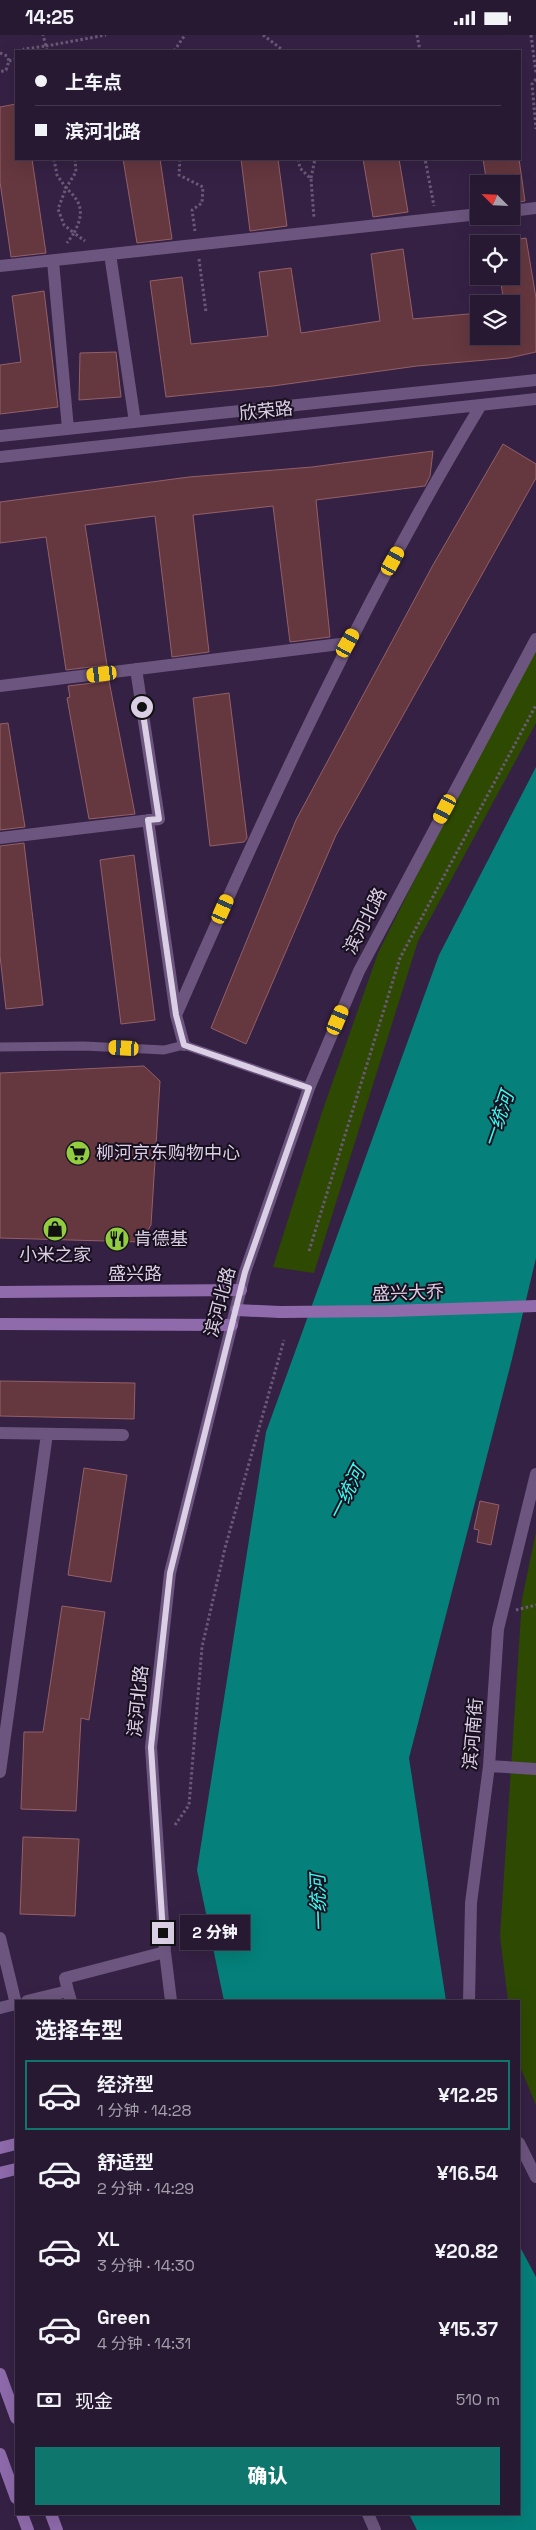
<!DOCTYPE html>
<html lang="zh">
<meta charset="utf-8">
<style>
body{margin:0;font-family:"Space Grotesk","Noto Sans SC",sans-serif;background:#30223b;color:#f1f3f6;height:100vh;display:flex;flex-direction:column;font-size:19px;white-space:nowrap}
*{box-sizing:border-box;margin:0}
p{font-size:16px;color:#a5a0ac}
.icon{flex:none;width:28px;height:28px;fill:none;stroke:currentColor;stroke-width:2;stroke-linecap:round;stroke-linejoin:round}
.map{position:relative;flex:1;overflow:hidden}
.details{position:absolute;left:15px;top:1965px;width:505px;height:515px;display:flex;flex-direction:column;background:#281933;border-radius:0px;box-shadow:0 5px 20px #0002,0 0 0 1px #44384e}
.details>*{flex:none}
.top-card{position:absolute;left:15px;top:15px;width:506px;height:110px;border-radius:0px;box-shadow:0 5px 20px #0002,0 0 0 1px #44384e;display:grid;align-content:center;height:110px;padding:0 20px;background:#281933}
.needle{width:32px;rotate:294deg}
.controls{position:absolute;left:470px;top:140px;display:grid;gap:10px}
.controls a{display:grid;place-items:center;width:50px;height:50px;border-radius:0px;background:#281933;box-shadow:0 5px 20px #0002,0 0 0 1px #44384e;font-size:25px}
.end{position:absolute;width:22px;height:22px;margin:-11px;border:6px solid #dbcfe5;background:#111;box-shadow:0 0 0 2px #111}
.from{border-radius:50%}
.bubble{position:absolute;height:35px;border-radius:0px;background:#281933;box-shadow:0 5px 20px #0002,0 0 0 1px #44384e;font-size:16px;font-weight:800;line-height:35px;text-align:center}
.car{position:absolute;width:15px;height:30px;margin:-15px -8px;border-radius:6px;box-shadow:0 0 4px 1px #0007;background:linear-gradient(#f5c518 24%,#345 0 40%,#f5c518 0 76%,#345 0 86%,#f5c518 0)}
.top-card b{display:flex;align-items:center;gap:18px;height:48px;font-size:19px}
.top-card b+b{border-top:1px solid #44384e}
.top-card i{width:12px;height:12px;background:#f1f3f6}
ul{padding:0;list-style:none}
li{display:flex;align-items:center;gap:15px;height:70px;margin:0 10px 8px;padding:0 10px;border:2px solid transparent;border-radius:0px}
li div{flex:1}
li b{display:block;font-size:19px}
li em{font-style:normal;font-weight:800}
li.on{border-color:#0f766e}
li>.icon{width:45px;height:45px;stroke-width:1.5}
h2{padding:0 20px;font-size:22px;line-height:60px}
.pay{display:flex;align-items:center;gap:12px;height:55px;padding:0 20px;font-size:19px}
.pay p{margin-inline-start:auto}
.action{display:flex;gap:10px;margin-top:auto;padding:10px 20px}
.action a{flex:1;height:58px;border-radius:0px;background:#0f766e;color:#fff;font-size:20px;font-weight:800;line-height:58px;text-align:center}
.status{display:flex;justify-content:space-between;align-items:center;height:35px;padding:0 25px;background:#281933;direction:ltr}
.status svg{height:14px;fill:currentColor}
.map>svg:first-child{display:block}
.green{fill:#2e4901}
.water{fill:#05807a}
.building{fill:#65373f;stroke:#936068}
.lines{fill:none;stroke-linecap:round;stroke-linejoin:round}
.path{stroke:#6a5977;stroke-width:3;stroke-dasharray:2.5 2.5;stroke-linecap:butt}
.lane{stroke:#6c557e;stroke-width:9}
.street{stroke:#6c557e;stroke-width:12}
.secondary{stroke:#8f6bac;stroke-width:12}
.secondary-bridge{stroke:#8f6bac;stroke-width:12}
.route{stroke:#dbcfe5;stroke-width:6}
.labels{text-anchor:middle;stroke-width:4;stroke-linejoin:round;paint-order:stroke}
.street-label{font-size:18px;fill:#dbcfe5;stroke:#18101f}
.poi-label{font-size:18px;fill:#dbcfe5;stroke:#18101f;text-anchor:start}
.water-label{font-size:19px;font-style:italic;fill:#36fcf2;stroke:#18101f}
</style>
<div class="status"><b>14:25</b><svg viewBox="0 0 49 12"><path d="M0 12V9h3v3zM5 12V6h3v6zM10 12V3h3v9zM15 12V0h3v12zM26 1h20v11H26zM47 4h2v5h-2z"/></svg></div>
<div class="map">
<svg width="536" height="2495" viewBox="0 0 536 2495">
<rect width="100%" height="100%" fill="#352144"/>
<!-- green -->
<path class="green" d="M536,612V688L418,906L314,1238L273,1232L321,1080L378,918L471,732Z
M536,1497V2070L519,2029V1966H508L500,1901L522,1564Z"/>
<!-- water -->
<path class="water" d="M536,732V1223L512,1324L409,1723L446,1966H224L197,1835L266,1397L439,920Z
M519,2210L536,2242V2495H417L409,2479H519Z"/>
<!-- building -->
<path class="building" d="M16,69V124H32L46,218L11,222L0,147V72Z
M123,124H160L172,204L137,208Z
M241,124H278L287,191L250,196Z
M363,124H399L408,177L373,182Z
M483,124H519L525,166L511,168V149H487Z
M526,203L536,263V317L509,323L417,331L273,351L166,362L150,246L182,242L191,309L268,301L259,237L291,233L301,298L380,286L371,219L403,214L413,284L479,278V301H511V269H504L500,241H511V205Z
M44,256L58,372L0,379V330L21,327L12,261Z
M116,317L121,362L79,365L80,318Z
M503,409L536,429V443L336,800L246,1009L211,993L296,785L433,530Z
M433,416L430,441L425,451L316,465L330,602L290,607L273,471L193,480L209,617L172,622L155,481L85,490L107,630L66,635L46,502L0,508V467L189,442L312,432Z
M109,646L135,779L89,784L67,663L70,662L68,651Z
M229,658L247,803L244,807L210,811L193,663Z
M8,688L25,792L0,795V689Z
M24,808L43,970L6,974L0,921V811Z
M134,820L155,985L121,989L100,825Z
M144,1031L160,1046L151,1190L141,1207L0,1203V1038Z
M0,1346L135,1348L134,1384L0,1381Z
M84,1433L127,1440L111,1547L68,1540Z
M480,1466L499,1470L491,1510L477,1507L479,1495L474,1494Z
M62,1571L105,1577L89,1685L81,1683L76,1776L21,1774L24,1697H43Z
M23,1802L79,1804L75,1881L20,1879Z"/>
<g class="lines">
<!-- path -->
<path class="path" d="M263,0L284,16
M417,0L420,16
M531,0L536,38
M23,16L24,14L46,11L43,0
M47,16L46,11L106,0
M174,16L185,0
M0,18L7,21L9,26L6,35L0,37
M9,26L16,24
M536,44L532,49L536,94
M54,124L57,140L66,153L58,174L64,190L74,198L67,208
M75,124L76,137L66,153C83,168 84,179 74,198L85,206
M180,124L179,140L203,152L202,168L192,175L195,196
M298,124L300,133L311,144L314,183
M428,124H425L434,171
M311,143L315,124
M199,224L206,277
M309,1216L400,923L536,670
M516,1575L536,1570
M175,1790L189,1770L202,1612L225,1513L284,1305"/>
<!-- lane -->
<path class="lane" d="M0,1012L84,1011L164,1015L184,1010L309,1053"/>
<!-- street -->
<path class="street" d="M511,176L536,173
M110,219L135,387
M53,226L68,394
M0,231L479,179
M0,401L536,345
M0,422L536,364
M0,651L348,608
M148,785L176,980L184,1010
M0,803L159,784L136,634
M176,980C267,772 363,565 481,370
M0,1398L123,1400
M489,1731L536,1734
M0,1737L47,1399
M0,1903L16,1969
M68,1956L65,1943L165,1917
M27,1966L68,1956L71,1966
M171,1966L165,1917L151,1712L170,1538L245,1237L309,1053L359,936L536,604
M469,1966L471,1868L489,1731L498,1594L536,1439
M0,1973L16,1969
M519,2108L536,2142
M368,2479L375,2495"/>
<!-- secondary -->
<path class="secondary" d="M0,1257L241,1255
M237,1275L280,1277
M0,1289L232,1290
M0,2113L16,2109
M0,2138L16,2134
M0,2339L16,2383
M0,2419L16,2463
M22,2479L28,2495
M51,2479L57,2495"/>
<!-- secondary-bridge -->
<path class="secondary-bridge" d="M280,1277L390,1276L536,1271"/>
</g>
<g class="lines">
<!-- route -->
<path class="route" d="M142,672L159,784L148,785L176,980L184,1010L309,1053L245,1237L170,1538L151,1712L163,1898"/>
</g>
<!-- icons -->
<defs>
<symbol id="supermarket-disc" viewBox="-11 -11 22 22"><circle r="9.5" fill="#92cd3f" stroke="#18101f"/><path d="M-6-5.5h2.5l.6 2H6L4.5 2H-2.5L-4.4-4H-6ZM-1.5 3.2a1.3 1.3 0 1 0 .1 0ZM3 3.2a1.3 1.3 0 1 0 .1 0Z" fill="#111"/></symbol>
<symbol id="shop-disc" viewBox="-11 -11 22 22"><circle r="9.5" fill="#92cd3f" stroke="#18101f"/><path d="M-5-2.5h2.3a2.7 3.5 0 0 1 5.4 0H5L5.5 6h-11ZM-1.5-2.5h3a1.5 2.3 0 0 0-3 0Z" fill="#111"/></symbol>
<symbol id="restaurant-disc" viewBox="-11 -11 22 22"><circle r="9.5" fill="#92cd3f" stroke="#18101f"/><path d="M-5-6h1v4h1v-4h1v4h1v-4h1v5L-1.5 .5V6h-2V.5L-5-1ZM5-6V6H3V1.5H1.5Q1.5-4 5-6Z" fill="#111"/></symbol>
</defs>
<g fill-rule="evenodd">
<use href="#supermarket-disc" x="64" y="1104" width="28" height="28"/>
<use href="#shop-disc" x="41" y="1180" width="28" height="28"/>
<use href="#restaurant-disc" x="103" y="1190" width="28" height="28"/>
</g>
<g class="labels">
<!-- street labels -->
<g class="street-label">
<text transform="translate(266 376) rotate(-6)" y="6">欣荣路</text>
<text transform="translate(365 886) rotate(-63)" y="6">滨河北路</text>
<text x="135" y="1245">盛兴路</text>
<text transform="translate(408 1258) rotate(-2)" y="6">盛兴大乔</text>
<text transform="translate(220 1267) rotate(-75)" y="6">滨河北路</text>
<text transform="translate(138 1666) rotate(-84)" y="6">滨河北路</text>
<text transform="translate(473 1699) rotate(-85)" y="6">滨河南街</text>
</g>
<!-- poi labels -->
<g class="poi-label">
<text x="96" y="1124">柳河京东购物中心</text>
<text x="134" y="1210">肯德基</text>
<text x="55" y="1226" text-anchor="middle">小米之家</text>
</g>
<!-- water labels -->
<g class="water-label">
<text transform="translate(498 1084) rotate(-71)" y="7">一统河</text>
<text transform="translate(346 1458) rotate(-63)" y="7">一统河</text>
<text transform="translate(318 1868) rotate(-92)" y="7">一统河</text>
</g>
</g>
</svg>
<div class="controls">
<a><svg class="needle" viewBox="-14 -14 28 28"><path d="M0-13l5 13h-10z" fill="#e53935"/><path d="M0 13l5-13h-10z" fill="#a5a0ac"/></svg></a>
<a><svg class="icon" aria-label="locate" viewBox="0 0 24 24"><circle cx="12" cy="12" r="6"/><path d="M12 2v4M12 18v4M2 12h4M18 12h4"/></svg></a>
<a><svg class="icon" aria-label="layers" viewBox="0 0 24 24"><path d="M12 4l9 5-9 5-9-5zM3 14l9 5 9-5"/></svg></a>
</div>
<i class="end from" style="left:142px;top:672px"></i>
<i class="end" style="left:163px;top:1898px"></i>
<div class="bubble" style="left:180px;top:1880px;width:70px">2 分钟</div>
<i class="car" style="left:393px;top:526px;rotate:29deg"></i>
<i class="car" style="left:348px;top:608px;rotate:29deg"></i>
<i class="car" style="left:102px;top:639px;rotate:263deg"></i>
<i class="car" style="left:445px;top:774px;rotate:208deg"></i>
<i class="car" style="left:223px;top:874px;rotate:24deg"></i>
<i class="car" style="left:338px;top:985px;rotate:23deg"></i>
<i class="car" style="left:124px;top:1013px;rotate:273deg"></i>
<div class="top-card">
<b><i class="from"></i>上车点</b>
<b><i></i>滨河北路</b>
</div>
<section class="details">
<h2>选择车型</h2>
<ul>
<li class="on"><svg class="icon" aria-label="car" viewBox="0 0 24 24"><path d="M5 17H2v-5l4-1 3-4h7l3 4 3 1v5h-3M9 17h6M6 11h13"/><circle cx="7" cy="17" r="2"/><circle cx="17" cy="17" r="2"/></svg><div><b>经济型</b><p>1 分钟 · 14:28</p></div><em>¥12.25</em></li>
<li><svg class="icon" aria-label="car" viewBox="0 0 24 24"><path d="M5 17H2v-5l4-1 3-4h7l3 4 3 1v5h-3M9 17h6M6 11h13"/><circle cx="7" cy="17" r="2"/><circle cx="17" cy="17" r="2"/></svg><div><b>舒适型</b><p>2 分钟 · 14:29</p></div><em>¥16.54</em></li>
<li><svg class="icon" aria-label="car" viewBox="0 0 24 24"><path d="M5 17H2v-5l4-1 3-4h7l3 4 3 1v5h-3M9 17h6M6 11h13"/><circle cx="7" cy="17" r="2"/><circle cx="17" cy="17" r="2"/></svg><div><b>XL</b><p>3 分钟 · 14:30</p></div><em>¥20.82</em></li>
<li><svg class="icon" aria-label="car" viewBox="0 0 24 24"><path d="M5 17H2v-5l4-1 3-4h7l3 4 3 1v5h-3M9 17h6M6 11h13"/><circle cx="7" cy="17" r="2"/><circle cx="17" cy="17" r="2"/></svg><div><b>Green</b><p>4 分钟 · 14:31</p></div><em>¥15.37</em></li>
</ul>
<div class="pay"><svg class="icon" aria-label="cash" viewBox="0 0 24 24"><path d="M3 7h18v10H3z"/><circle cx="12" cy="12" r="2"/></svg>现金<p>510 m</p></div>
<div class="action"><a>确认</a></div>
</section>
</div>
